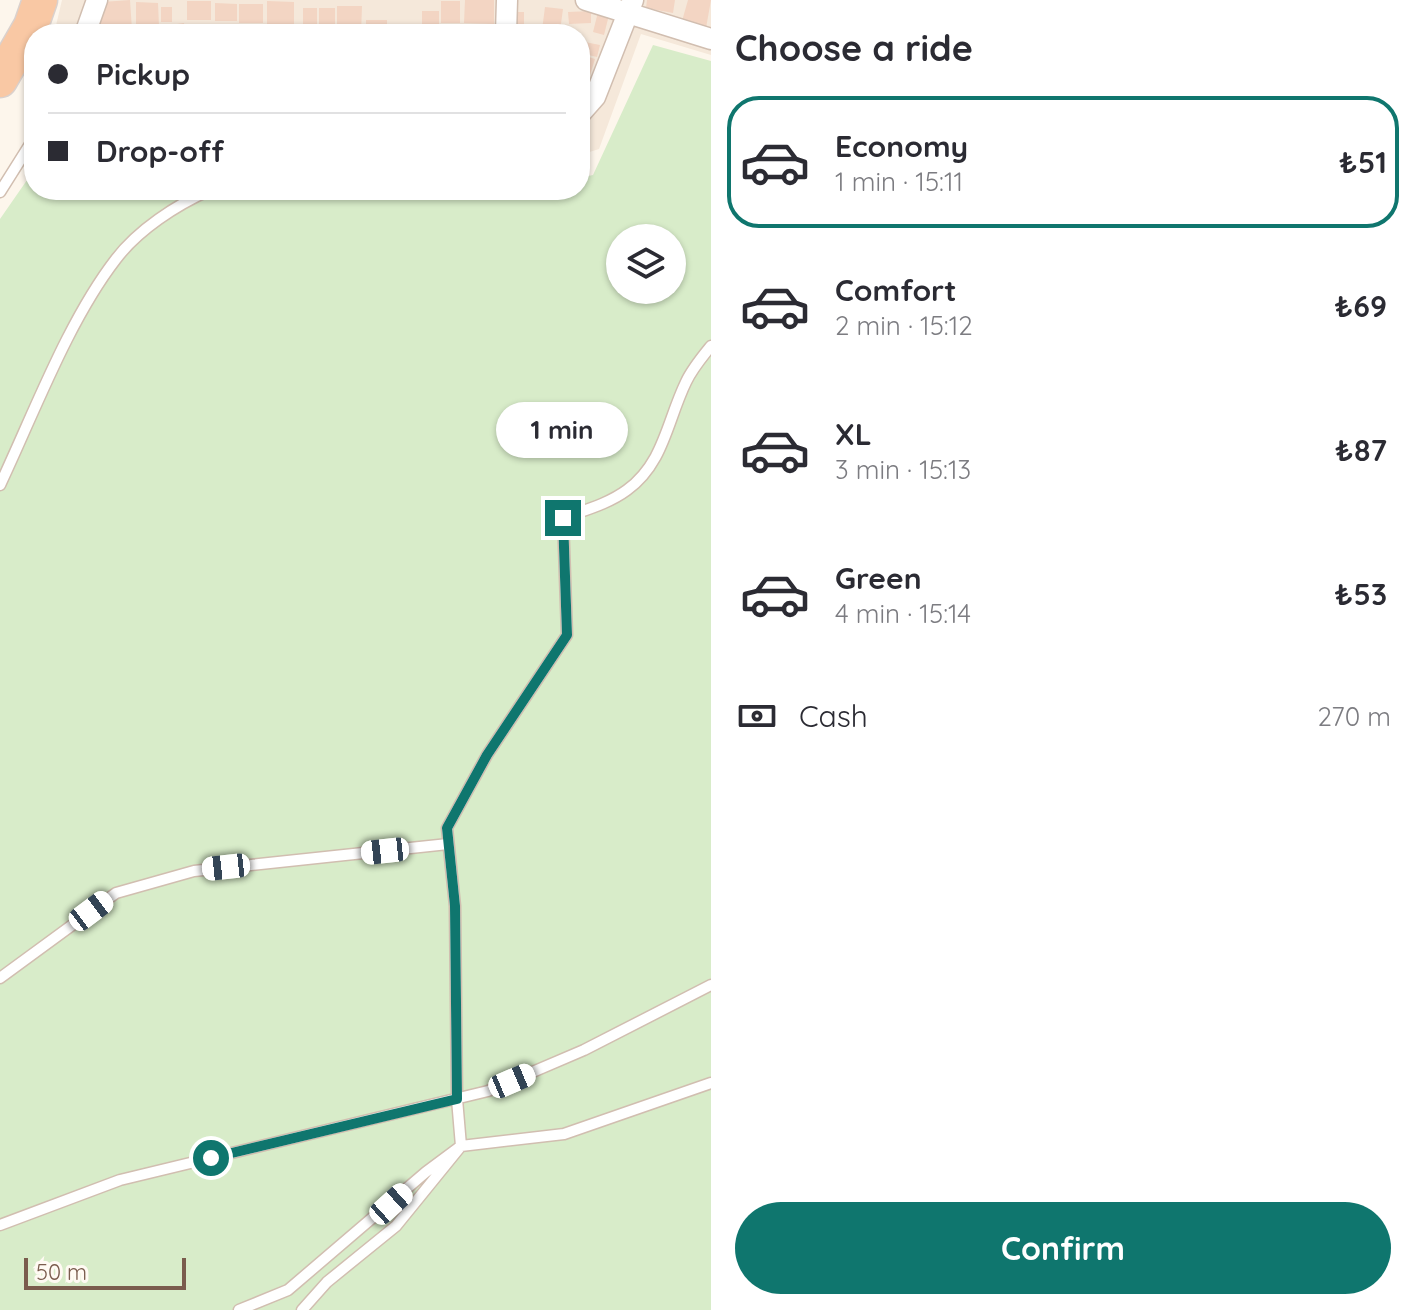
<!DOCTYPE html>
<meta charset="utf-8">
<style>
body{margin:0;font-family:Quicksand,sans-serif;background:#f7f7f7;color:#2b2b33;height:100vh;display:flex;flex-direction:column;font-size:30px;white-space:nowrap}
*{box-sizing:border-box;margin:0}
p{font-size:26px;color:#7c7c81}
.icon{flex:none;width:44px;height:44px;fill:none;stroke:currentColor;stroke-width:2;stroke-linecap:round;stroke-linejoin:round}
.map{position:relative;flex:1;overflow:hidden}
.panel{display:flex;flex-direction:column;background:#fff;width:704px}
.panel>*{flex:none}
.banner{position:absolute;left:24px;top:24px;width:566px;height:176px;border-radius:32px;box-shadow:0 2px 6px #0004;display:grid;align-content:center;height:176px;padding:0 24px;background:#fff}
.tools{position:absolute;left:606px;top:224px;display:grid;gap:16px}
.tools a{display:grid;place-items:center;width:80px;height:80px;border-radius:50%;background:#fff;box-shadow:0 2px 6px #0004;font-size:40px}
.scale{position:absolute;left:24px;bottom:20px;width:162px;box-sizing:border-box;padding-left:8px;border:4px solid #7a5c4d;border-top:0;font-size:22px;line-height:28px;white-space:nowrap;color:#7a5c4d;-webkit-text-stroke:6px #fffaf3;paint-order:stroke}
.end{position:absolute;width:36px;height:36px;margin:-18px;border:10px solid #0f766e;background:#fff;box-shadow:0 0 0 4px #fff}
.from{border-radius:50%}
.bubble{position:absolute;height:56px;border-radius:28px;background:#fff;box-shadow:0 2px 6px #0004;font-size:26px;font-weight:700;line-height:56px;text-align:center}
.car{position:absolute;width:24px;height:48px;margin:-24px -12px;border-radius:10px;box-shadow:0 0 6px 2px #0007;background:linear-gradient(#fff 24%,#345 0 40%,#fff 0 76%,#345 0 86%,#fff 0)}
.banner b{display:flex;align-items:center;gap:28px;height:76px;font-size:30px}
.banner b+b{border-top:2px solid #e1e1e2}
.banner i{width:20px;height:20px;background:#2b2b33}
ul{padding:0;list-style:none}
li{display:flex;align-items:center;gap:24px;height:132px;margin:0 16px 12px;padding:0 8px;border:4px solid transparent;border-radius:32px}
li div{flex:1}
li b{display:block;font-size:30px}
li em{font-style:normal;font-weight:700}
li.current{border-color:#0f766e}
li>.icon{width:72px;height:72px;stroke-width:1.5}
h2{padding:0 24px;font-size:36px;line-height:96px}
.pay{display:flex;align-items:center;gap:20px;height:88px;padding:0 24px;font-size:30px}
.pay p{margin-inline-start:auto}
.cta{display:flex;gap:16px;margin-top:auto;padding:16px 24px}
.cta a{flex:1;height:92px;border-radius:48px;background:#0f766e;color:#fff;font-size:32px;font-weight:700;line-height:92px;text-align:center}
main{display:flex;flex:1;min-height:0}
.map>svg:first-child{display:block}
.residential{fill:#f5e8da}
.green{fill:#d8ecc9;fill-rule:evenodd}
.building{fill:#f3d5c3}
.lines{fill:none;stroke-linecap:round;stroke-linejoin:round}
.service-casing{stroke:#d1beb0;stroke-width:13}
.minor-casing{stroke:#d1beb0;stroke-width:23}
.trunk-casing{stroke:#dad1cd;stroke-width:37}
.service{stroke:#fff;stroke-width:10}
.minor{stroke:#fff;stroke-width:20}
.trunk{stroke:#f9c8a4;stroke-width:34}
.route{stroke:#0f766e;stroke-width:10}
</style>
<main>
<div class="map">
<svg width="711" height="1310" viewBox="0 0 711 1310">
<rect width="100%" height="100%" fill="#fdf6ec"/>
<!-- residential -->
<path class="residential" d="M62,0H711V55L641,34L599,149L580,155V34H54Z"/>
<!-- green -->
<path class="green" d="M653,45L711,61V1310H0V219L34,170V190H450L463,198L511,190H580V178L593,175ZM620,238H672V290H620Z"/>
<!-- building -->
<path class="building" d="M130,0L132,30L93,32L102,2Z
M465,0H494V24L464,23Z
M647,0H675L673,13L646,8Z
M688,0H711L706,28L682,21Z
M187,1H211V20H187Z
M267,1L294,2V30L267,29Z
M441,1H460V23H441Z
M136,2L158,3L159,26H136Z
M215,3L237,4V21H215Z
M239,4H263V23H239Z
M337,6H362L361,34H337Z
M161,7H172V22H161Z
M545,7L563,9L560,31L542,30Z
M303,8H317V24H303Z
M319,8H335V26H319Z
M599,8L610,11L604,35L593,32Z
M422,11H439V34H422Z
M591,11V23L569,24L568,12Z
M512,12H524V34H512Z
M366,20H387V34H366Z
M184,23L185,33L171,34L170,25Z
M220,25H235V33H219Z
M473,26H493V34H472Z
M444,27L461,28V34H444Z
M147,29H160V34H147Z
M580,41L600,45L597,57L580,53Z
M586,56L595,59L590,75L581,72Z"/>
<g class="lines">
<defs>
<path id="service" d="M0,192L34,138
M0,485C34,413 68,321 116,259C138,230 176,205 210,190
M0,978L116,893L194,871L448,844
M0,1225L120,1180L488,1091L584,1050L711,985
M239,1310L288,1290L426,1172L461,1146L564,1134L711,1083
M302,1310L327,1282L396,1226L461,1146L457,1099L455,906L447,828L487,755L567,635L563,518C585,510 608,504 627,490C664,463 667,421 686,382C692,369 702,357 711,346"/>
<path id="minor" d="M586,0L711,39
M85,34L97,0
M506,34L507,0
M580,114L595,97L633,0"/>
<path id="trunk" d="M0,80L31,26L40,0"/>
</defs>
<!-- service casing -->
<use href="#service" class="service-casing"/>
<!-- minor casing -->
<use href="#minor" class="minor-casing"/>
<!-- trunk casing -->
<use href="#trunk" class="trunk-casing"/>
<!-- service -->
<use href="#service" class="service"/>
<!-- minor -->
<use href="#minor" class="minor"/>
<!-- trunk -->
<use href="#trunk" class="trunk"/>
</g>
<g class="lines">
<!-- route -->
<path class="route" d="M211,1158L457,1099L455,906L447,828L487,755L567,635L563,518"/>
</g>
</svg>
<div class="tools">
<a><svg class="icon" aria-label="layers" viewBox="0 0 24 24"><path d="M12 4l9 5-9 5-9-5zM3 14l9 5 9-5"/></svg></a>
</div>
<div class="scale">50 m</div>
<i class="end from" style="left:211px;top:1158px"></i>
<i class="end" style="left:563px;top:518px"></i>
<div class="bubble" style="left:496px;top:402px;width:132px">1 min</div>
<i class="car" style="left:385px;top:851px;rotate:264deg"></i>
<i class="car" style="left:226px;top:867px;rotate:264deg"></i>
<i class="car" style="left:91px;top:911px;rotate:53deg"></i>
<i class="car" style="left:512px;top:1081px;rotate:67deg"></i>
<i class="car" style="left:391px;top:1204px;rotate:48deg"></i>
<div class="banner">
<b><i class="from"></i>Pickup</b>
<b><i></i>Drop-off</b>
</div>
</div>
<section class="panel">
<h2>Choose a ride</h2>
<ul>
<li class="current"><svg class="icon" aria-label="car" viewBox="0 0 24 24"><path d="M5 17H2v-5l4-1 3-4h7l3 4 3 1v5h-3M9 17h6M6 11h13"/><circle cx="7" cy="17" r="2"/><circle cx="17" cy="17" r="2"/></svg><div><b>Economy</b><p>1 min · 15:11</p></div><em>₺51</em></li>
<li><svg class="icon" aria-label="car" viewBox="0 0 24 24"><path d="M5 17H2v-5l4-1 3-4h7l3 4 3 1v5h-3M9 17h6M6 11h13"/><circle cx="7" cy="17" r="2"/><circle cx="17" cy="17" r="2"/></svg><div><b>Comfort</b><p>2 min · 15:12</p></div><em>₺69</em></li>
<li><svg class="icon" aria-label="car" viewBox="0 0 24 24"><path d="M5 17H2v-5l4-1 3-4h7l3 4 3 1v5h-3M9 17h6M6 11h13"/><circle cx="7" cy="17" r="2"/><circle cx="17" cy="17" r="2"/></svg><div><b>XL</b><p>3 min · 15:13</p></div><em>₺87</em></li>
<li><svg class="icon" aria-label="car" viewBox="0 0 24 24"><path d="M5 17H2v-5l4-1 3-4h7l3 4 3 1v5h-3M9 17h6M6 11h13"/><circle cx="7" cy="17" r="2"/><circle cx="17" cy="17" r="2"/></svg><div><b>Green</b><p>4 min · 15:14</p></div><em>₺53</em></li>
</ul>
<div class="pay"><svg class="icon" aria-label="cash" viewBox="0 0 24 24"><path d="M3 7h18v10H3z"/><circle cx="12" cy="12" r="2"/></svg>Cash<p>270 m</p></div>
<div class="cta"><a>Confirm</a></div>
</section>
</main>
